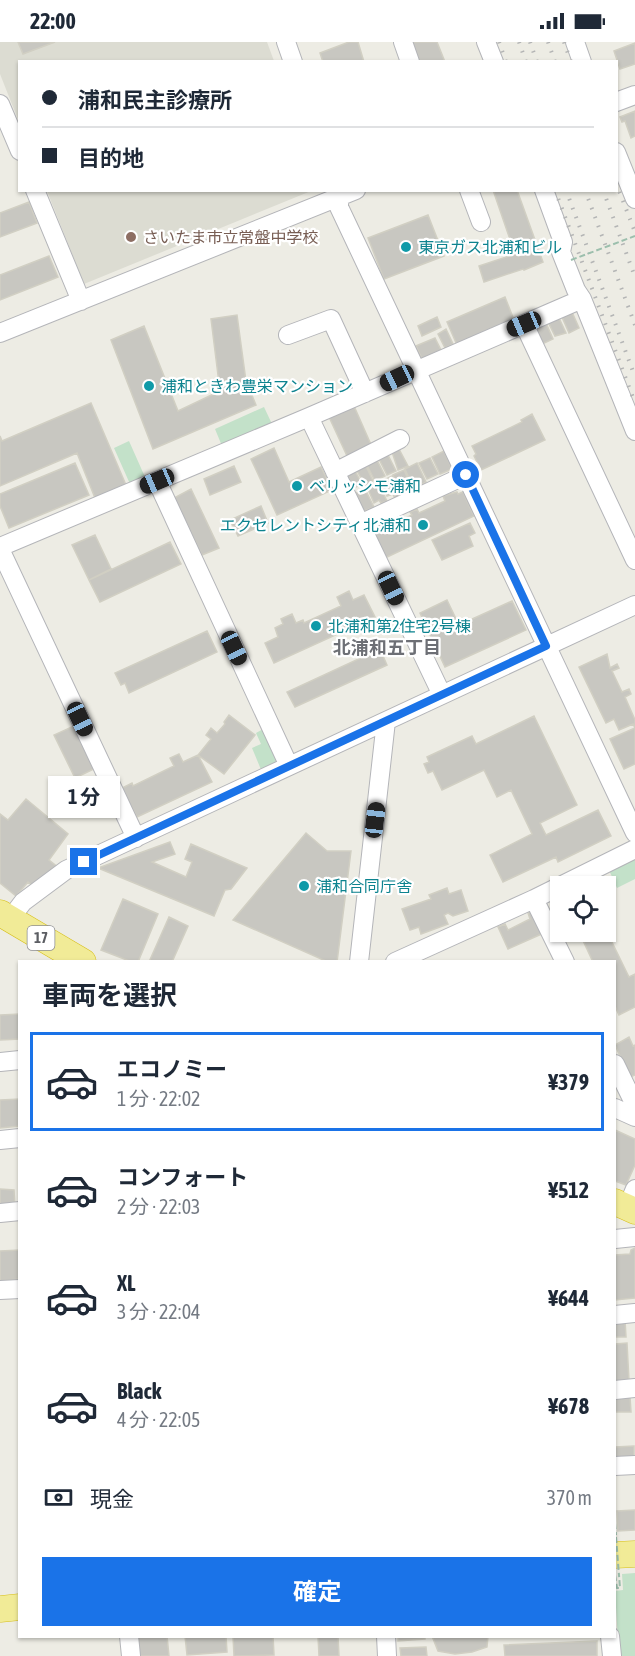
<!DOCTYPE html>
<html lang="ja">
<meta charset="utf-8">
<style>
body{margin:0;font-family:"Asap Condensed","Noto Sans JP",sans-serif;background:#f6f6f7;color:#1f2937;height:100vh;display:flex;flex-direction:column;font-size:22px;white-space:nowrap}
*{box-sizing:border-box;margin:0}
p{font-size:20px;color:#747a83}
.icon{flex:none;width:33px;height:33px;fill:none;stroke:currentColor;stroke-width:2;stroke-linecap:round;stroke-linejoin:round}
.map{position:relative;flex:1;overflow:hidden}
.panel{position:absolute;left:18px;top:918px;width:598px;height:678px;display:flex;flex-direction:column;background:#fff;border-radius:0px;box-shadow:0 2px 4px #0004}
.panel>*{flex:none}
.hud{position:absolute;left:18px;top:18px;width:600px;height:132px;border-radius:0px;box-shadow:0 2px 4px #0004;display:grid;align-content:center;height:132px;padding:0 24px;background:#fff}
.fabs{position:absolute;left:550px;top:834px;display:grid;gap:12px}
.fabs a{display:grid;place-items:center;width:66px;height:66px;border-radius:0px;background:#fff;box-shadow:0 2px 4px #0004;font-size:30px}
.end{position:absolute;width:27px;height:27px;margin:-14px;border:8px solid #1a73e8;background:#fff;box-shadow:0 0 0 3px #fff}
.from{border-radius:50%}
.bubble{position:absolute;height:42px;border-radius:0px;background:#fff;box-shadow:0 2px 4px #0004;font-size:20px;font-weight:700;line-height:42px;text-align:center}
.car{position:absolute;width:18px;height:36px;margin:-18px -9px;border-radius:8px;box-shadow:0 0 4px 2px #0007;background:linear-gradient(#222 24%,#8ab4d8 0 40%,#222 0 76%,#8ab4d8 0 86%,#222 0)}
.hud b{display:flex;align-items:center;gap:21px;height:57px;font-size:22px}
.hud b+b{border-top:2px solid #e0e1e3}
.hud i{width:15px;height:15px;background:#1f2937}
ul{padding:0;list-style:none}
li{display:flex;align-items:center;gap:18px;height:99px;margin:0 12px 9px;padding:0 12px;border:3px solid transparent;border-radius:0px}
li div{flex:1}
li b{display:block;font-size:22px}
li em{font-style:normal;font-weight:700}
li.active{border-color:#1a73e8}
li>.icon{width:54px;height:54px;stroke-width:1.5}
h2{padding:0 24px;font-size:27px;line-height:72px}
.pay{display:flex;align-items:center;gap:15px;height:66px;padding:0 24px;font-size:22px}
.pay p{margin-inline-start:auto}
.primary-button{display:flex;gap:12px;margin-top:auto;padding:12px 24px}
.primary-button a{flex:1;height:69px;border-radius:0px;background:#1a73e8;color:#fff;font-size:24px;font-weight:700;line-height:69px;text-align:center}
.status{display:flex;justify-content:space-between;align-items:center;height:42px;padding:0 30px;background:#fff;direction:ltr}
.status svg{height:16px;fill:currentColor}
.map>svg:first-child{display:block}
.education{fill:#dcdcd2}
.green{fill:#c3e1c9}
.building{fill:#c8c7c1;stroke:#d1cfc3;stroke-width:1.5}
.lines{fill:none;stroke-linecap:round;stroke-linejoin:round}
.minor-casing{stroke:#b4b5b9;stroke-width:20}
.highway-casing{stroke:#d7bf1a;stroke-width:27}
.path{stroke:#9cbfad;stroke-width:2;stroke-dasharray:6 3;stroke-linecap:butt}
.minor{stroke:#fff;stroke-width:18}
.highway{stroke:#f1eb97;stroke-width:26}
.rail{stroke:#b4b5b5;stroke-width:4;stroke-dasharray:1.5 8;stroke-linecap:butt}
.path-bridge{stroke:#9cbfad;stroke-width:2;stroke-dasharray:6 3;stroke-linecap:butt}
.route{stroke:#1a73e8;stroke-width:8}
.education-dot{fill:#8d6e63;stroke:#fff;stroke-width:2}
.culture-dot{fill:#0f9aa8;stroke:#fff;stroke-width:2}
.labels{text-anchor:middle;stroke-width:4.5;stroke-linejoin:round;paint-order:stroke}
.shield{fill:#fff;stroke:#8d8e92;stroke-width:1.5}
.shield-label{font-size:15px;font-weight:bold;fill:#5c5e63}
.education-label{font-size:16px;fill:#785e54;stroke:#fff;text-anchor:start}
.culture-label{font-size:16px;fill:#0d838f;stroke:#fff;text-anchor:start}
.neighbourhood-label{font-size:18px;font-weight:bold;fill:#6d6f75;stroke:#fff}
</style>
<div class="status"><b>22:00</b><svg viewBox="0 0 49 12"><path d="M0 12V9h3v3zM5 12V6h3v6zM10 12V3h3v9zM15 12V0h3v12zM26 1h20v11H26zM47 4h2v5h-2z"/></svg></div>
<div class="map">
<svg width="635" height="1614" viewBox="0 0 635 1614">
<rect width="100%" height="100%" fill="#edece4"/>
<!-- education -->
<path class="education" d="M0,0H267L274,19L20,20L19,80L0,32Z
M47,149H311L84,242Z"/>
<!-- green -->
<path class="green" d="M264,365L272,382L222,404L215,387Z
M129,399L145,435L130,442L114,406Z
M265,686L281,717L262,730L252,706L261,702L256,691Z
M635,816V837L617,846L609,828Z
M635,1531V1614H619L615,1549L623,1548L622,1532Z"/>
<!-- building -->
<path class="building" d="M18,0H55L23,12Z
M349,0H358L364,20H323L320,11Z
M412,0H437L445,20H419Z
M635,1V22L620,27L614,9Z
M635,69V94L631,96L625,79L622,80L620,75Z
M493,148H517L543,220L524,228L523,227L484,240L479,224L515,212Z
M29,160L37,181L0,195V171Z
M428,173L444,214L384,237L368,196Z
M49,214L58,235L0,258V233Z
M505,255L514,278L457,303L447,280Z
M572,270L579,286L569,291L562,275Z
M237,273L246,339L256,363L153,407L111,298L144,284L178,369L220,349L211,277Z
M437,275L441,285L422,294L418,284Z
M559,276L566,291L555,294L548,280Z
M546,281L553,297L540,303L533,287Z
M446,287L453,302L445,306L438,292Z
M435,296L441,308L422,317L416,304Z
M91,361L126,443L95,456L77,411L0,444V394L2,399Z
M354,364L372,405L348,416L329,375Z
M532,372L545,398L481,428L474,414L476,412L472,404L522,380L521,378Z
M274,406L289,440L321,425L332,448L277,473L251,417Z
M399,407L408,424L398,428L392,410Z
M444,409L452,427L440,432L432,415Z
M387,411L396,429L387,433L378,415Z
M430,416L438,432L427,437L419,421Z
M377,418L385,434L375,439L367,423Z
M75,421L89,453L9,486L0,464V452Z
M417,421L426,440L421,443L419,440L412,443L405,427Z
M365,422L373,439L365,443L356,427Z
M234,424L241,440L210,453L204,437Z
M354,427L362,442L350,448L343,433Z
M404,428L413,448L408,450L405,445L399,447L393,433Z
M392,434L401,454L395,457L393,452L387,454L380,440Z
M378,440L387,459L381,461L379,458L374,461L367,445Z
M191,447L219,506L202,513L174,456Z
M365,447L374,465L362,470L354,452Z
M457,450L458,452L463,450L474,474L383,517L372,492L412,473L410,470L417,467L419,471L445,459L443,454Z
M261,464L268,481L238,494L230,478Z
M470,481L475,491L469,494L473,504L442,518L432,498Z
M95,493L111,527L89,538L72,503Z
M170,500L181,522L100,560L89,538Z
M349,549L353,558L364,553L375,575L274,621L265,601L278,595L275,586L283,582L281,577L292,572L296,581L303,578L304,581L341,564L337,555Z
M447,558L459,583L512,559L526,588L445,625L420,571Z
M207,589L217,610L129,651L125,641L121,643L115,631Z
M380,607L387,623L295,665L287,650Z
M607,612L610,626L617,622L619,626L612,629L622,650L629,647L631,652L625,655L635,678V722L624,727L610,697L635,686L633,682L619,688L614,677L606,681L579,625Z
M229,673L255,693L224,732L198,713L211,697L206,693L211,686L217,691L225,682L224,680Z
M534,674L577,763L540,781L546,793L598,768L611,794L558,820L556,815L503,840L490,813L532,792L511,748L497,755L484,728L442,748L433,729L428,731L424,722L429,720L427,715L472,694L476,702Z
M74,684L94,727L75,736L54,693Z
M179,712L183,720L198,713L212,740L137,775L122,746L132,741L133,744L174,724L170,716Z
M26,757L68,792L49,818L59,826L34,845L28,840L16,854L0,841V772L8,778Z
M306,791L327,809H351L337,920H328L233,878Z
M170,800L175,812L152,820L186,835L192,820L185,817L191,802L247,826L231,847L225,848L214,874L98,826Z
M447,846L449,852L461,848L468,869L453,874L448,871L444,873L448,882L421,892L419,885L410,888L402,867L431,857L429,853Z
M123,857L158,872L138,920H132L101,908Z
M536,868L546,890L508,907L498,885L505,882L508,888L530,877L528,871Z
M169,875L188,884L172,920H149Z
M606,888L629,935L635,932V965L619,973L615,964V920H593L579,890H606Z
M20,972V997L0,998V973Z
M629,995L633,1004L635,1003V1033L630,1035L615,1003Z
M20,1057V1084L0,1086V1058Z
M615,1088L635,1097V1123L626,1143L615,1139Z
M0,1147L14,1148L15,1165L0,1166Z
M635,1206V1256L615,1258V1213L630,1212L631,1208Z
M20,1208V1237L0,1239V1209Z
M615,1278H625L626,1295H615Z
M627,1301L629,1339L615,1340V1302Z
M615,1355H630L631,1370H615Z
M634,1404V1415L615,1416V1405Z
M635,1468V1488L618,1489L617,1469Z
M135,1594H167L169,1614H137Z
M185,1594H226L227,1610L187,1613Z
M233,1594H273L274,1613L234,1614Z
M318,1594H338L339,1614H319Z
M398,1594H425V1597L398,1599Z
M432,1594H488L487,1605L472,1610L455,1612L438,1609Z
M597,1599V1614H505L504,1603Z
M426,1605L427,1614H401L400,1606Z"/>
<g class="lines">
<defs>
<path id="minor" d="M286,0L293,20
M403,0L410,20
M486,0L494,20
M575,0L582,20
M616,60L635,53
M0,62L20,109
M616,110L635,157
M35,148L81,259
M339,148V165L635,791
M469,148L481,180
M544,148L563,200L561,210L576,248L582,257L635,389
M524,282L635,518
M0,291L356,148
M288,293L331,277L365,351
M309,375L442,653
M335,430L400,397
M157,439L289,724
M360,482L466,433
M0,505L309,375L582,257
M0,507L136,796
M534,857L565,920
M10,877L23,860L66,828L635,563
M359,920L386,679
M395,920L534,857L635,807
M0,1020L20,1018
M615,1022L635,1063
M615,1066L635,1075
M0,1098L20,1096
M627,1166L635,1147
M0,1171L20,1169
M615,1197L635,1195
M0,1248L20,1247
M615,1273L635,1271
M615,1348L635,1346
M615,1424L635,1423
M129,1594L131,1614
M386,1594L387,1614
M610,1594L612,1614"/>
<path id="highway" d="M0,871L83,920
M615,1160L635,1169
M615,1513L635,1512
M0,1567L20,1565"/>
</defs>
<!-- minor casing -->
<use href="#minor" class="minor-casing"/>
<!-- highway casing -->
<use href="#highway" class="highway-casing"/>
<!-- path -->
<path class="path" d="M615,1481L616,1493
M615,1533L617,1546H620L619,1533"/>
<!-- minor -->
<use href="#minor" class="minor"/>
<!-- highway -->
<use href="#highway" class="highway"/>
<!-- rail -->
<path class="rail" d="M499,0L506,20
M519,0L526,20
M530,0L537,20
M548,0L555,20
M564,0L571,20
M616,141L635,190
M555,148L635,361
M566,148L635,335
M585,148L635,283
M603,148L635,235"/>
<!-- path-bridge -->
<path class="path-bridge" d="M571,218L635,194
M616,1495L619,1533"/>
</g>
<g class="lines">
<!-- route -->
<path class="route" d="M84,820L546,604L466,433"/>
</g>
<!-- markers -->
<circle class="education-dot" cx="131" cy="195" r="6"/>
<g class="culture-dot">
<circle cx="406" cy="205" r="6"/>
<circle cx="149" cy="344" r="6"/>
<circle cx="297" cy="444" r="6"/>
<circle cx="423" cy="483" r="6"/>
<circle cx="316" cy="584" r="6"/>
<circle cx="304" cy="844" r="6"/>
</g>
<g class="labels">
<!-- shield labels -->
<rect class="shield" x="27.5" y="884" width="27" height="24" rx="4.5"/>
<g class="shield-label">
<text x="41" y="901">17</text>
</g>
<!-- education labels -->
<g class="education-label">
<text x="143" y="201">さいたま市立常盤中学校</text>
</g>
<!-- culture labels -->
<g class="culture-label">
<text x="418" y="211">東京ガス北浦和ビル</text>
<text x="161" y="350">浦和ときわ豊栄マンション</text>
<text x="309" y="450">ベリッシモ浦和</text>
<text x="411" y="489" text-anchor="end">エクセレントシティ北浦和</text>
<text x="328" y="590">北浦和第2住宅2号棟</text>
<text x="316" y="850">浦和合同庁舎</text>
</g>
<!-- neighbourhood labels -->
<g class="neighbourhood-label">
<text x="387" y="612">北浦和五丁目</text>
</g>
</g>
</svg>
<div class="fabs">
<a><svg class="icon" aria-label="locate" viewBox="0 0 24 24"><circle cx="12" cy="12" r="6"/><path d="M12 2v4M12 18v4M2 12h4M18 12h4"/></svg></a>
</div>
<i class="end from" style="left:466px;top:433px"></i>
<i class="end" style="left:84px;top:820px"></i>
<div class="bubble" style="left:48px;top:734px;width:72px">1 分</div>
<i class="car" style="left:524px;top:282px;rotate:247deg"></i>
<i class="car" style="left:397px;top:336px;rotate:245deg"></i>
<i class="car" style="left:157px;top:439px;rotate:247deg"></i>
<i class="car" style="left:391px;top:546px;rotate:155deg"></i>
<i class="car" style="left:234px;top:606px;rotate:155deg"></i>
<i class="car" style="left:80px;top:677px;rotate:155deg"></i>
<i class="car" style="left:375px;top:778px;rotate:7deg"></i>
<div class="hud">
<b><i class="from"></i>浦和民主診療所</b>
<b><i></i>目的地</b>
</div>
<section class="panel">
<h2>車両を選択</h2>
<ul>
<li class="active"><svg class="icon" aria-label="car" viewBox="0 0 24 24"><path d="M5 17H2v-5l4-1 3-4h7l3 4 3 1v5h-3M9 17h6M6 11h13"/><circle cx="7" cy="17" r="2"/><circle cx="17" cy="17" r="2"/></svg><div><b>エコノミー</b><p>1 分 · 22:02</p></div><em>¥379</em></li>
<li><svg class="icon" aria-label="car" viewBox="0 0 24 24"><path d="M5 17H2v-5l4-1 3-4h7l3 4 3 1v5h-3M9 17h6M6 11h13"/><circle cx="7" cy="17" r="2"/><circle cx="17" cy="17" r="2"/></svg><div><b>コンフォート</b><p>2 分 · 22:03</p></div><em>¥512</em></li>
<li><svg class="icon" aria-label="car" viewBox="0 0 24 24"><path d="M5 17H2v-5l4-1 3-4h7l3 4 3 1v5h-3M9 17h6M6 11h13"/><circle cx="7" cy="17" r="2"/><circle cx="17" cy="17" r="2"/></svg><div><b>XL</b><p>3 分 · 22:04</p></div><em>¥644</em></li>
<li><svg class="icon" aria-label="car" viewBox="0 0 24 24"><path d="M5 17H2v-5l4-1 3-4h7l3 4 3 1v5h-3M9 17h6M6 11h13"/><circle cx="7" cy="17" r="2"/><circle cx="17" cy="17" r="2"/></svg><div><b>Black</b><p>4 分 · 22:05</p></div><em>¥678</em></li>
</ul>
<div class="pay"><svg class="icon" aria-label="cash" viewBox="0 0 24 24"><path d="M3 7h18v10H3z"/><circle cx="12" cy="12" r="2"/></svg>現金<p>370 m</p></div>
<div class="primary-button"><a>確定</a></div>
</section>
</div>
